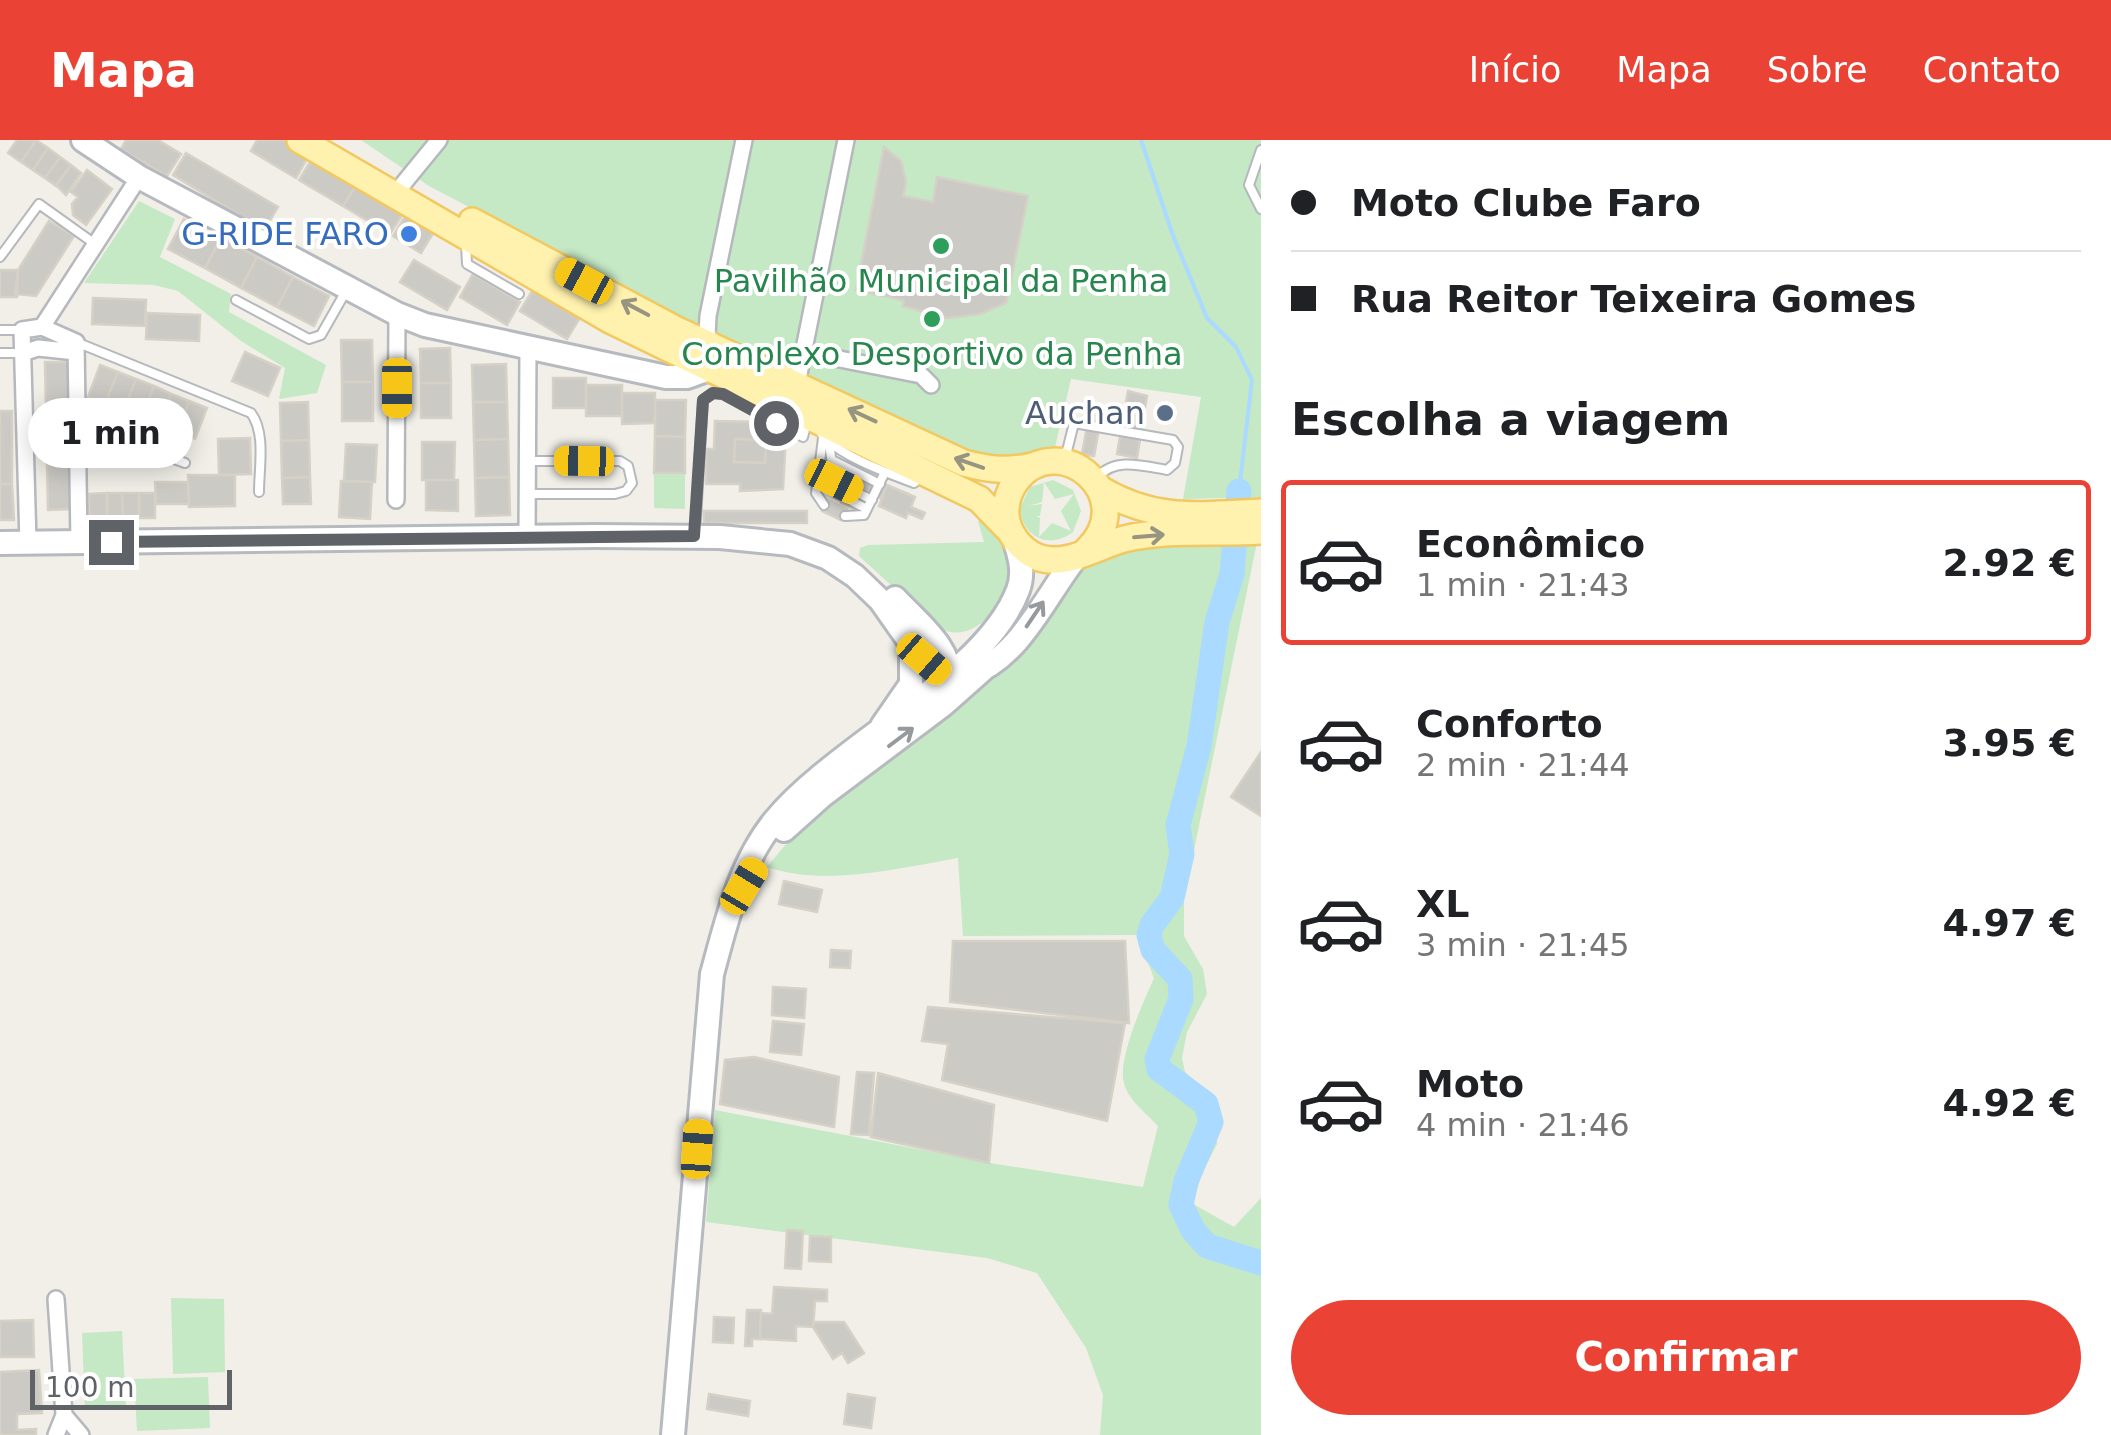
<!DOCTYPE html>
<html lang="pt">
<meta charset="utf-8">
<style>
body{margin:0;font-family:"DejaVu Sans",sans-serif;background:#f2f2f2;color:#202124;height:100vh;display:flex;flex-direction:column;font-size:38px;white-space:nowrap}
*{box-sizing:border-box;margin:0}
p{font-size:32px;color:#757577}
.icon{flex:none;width:55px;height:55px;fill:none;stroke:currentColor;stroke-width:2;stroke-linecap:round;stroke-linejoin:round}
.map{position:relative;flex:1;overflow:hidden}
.side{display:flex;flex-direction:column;background:#fff;width:850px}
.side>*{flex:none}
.hud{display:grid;align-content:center;height:220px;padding:0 30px;background:#fff}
.scale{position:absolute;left:30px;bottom:25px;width:202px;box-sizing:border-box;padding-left:10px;border:5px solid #5f6368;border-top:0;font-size:28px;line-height:35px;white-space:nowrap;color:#5f6368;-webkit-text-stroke:8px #fff;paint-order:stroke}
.end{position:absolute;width:45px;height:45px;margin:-22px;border:12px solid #5f6368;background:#fff;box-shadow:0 0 0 5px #fff}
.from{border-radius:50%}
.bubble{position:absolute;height:70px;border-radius:35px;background:#fff;box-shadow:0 5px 25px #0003;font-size:32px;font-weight:700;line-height:70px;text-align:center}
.car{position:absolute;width:30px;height:60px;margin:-30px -15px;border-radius:12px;box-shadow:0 0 8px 2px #0007;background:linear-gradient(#f5c518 24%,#345 0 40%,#f5c518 0 76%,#345 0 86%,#f5c518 0)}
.hud b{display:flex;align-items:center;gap:35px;height:95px;font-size:38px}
.hud b+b{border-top:2px solid #e0e0e0}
.hud i{width:25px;height:25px;background:#202124}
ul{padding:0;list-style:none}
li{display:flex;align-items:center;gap:30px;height:165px;margin:0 20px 15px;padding:0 10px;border:5px solid transparent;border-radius:10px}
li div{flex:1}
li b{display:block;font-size:38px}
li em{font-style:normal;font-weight:700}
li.on{border-color:#ea4335}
li>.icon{width:90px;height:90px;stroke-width:1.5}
h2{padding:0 30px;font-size:45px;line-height:120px}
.cta{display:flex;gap:20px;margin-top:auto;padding:20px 30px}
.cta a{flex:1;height:115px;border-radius:60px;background:#ea4335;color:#fff;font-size:40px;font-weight:700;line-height:115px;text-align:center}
header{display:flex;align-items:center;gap:60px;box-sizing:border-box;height:140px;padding:0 50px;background:#ea4335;color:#fff}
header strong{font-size:48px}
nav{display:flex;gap:55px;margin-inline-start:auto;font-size:35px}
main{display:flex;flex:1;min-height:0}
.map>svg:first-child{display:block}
.green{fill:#c5e8c5;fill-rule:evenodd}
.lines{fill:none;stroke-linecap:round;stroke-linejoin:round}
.stream{stroke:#aadaff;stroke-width:4}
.river{stroke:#aadaff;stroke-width:25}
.building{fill:#cccac5;stroke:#d6d1c6;stroke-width:2.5;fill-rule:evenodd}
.lane-casing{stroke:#b5b8bc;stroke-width:12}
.street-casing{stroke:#b5b8bc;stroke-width:20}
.secondary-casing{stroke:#b6babf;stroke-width:28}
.primary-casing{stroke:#f2c960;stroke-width:30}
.lane{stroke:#fff;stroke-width:8}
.street{stroke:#fff;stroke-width:15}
.secondary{stroke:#fff;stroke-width:22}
.primary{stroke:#fff2af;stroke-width:25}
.oneway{stroke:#979581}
.oneway2{stroke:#979a9d}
.route{stroke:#5f6368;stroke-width:12}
.shop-dot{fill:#3f7fe0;stroke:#fff;stroke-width:4}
.leisure-dot{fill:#2e9e5b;stroke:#fff;stroke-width:4}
.service-dot{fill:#5c6f8a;stroke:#fff;stroke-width:4}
.labels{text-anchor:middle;stroke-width:8;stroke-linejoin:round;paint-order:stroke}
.shop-label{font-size:32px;fill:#366cbe;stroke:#fff;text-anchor:end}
.leisure-label{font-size:32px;fill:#27864d;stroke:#fff}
.service-label{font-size:32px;fill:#4e5e75;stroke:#fff;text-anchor:end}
</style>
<header>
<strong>Mapa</strong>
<nav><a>Início</a><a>Mapa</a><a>Sobre</a><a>Contato</a></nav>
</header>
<main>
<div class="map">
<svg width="1261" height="1295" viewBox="0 0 1261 1295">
<rect width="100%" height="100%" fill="#f1efe8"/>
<!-- green -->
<path class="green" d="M361,0H1261V357L1183,359L1201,257L1071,239L1055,307L1043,308L1010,321L979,319L785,233L429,46Z
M139,61L175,79L160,117L231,154L229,172L326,225L317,253L279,259L285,228L241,201L178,151L154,145L84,143Z
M654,333H685V369L654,368Z
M1053,340L1073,350L1081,371L1073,392C1049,410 1022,397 1020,368L1030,347ZM1044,342L1055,359L1074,354L1061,371L1071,391L1052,383L1039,397L1040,378L1036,376H1040L1042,364L1028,366L1042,362Z
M984,379L1004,393L1011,437C999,468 974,507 937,487L859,416L860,408L868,405L984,402L978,381Z
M1258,397L1184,759V796L1203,829L1207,854L1187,892L1182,918L1185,932L1212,957L1218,981L1217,1004L1202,1033L1193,1064L1234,1087L1261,1058V1295H1100L1103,1255L1086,1208L1037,1133L987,1118L706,1082L715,970L990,1023L1143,1047L1158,986C1147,974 1128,960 1124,943C1117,919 1144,861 1154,838L1137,795L963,796L958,718C900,728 824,747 767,727L797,691L983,547L1007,524L1075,431L1125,406Z
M171,1158L224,1159L225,1232L173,1234Z
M122,1191L126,1268L85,1270L82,1193Z
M208,1237L210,1288L137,1291L134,1239Z"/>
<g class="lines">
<!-- stream -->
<path class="stream" d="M1141,0L1172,93L1207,178L1236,207L1252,240L1239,351"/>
<!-- river -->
<path class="river" d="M1239,351L1232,434L1217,482L1199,606L1178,685L1182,714L1172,758L1152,785L1149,795L1153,810L1180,839L1181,859L1157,919L1159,929L1206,964L1211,982L1186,1041L1181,1065L1193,1090L1207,1106L1261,1123"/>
</g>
<!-- building -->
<path class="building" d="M17,0H36L21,22L8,13Z
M36,0L48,8L33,30L21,22Z
M126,0H158L181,14L167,36L121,9Z
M257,0H284L309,15L296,38L251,11Z
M884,7L901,21L906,42L903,56L933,62L937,37L1028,56L1006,163L980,174L947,178L903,166L904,161L897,159L856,150Z
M48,8L60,17L45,38L33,30Z
M186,13L278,67L264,90L173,35Z
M60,17L71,25L56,46L45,38Z
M313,17L357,44L343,66L299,40Z
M71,25L81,33L66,55L56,45Z
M87,30L112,49L86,85L73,75L72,64L78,57L71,52Z
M357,44L404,72L390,94L343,66Z
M407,73L435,90L421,113L393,96Z
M184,79L221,98L205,128L168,109Z
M49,81L74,96L36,156L15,154L18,130Z
M221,98L257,117L241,148L205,128Z
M257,117L293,137L277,167L241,148Z
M414,120L460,147L447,170L400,142Z
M0,130H18L17,157H0Z
M473,134L520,162L507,185L460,157Z
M293,137L329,156L314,186L277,167Z
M534,148L581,176L567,199L520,171Z
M93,158L146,160L145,186L92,184Z
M147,173L200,175L199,201L146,199Z
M341,200H372L373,242H342Z
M450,208L451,243H421L420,209Z
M245,212L280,228L268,256L232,241Z
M45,222H70L73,369L48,370Z
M506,224L507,262H473L472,225Z
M100,225L118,232L105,264L88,257Z
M118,232L136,239L123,271L105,264Z
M553,238H586V268H553Z
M136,239L154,246L141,278L123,271Z
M342,242H373V281H342Z
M421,243H451V278H421Z
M586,245H622V276H586Z
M154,246L171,254L159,285L141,278Z
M1128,251L1147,256L1137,318L1117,314Z
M622,253H655V283L622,284Z
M171,254L189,261L177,292L159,285Z
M655,260H686L685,297L655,296Z
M189,261L207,268L195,299L177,292Z
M308,262L309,300L281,301L280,263Z
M473,262H507L508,299L474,300Z
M1091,265L1103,267L1094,316L1082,314Z
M0,271H12V344H0Z
M715,281L761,282V287L786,295L783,349L740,351V344H706V309H714ZM735,299L766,300L765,323L734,322Z
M655,296L685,297V333H654Z
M250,298L251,334L219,335L218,299Z
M508,299L509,337L475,338L474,300Z
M735,299L766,300L765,323L734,322Z
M309,300L310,337L282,338L281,301Z
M422,302H455L454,340H422Z
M346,304L377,305L375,342L344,341Z
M864,315L883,324L875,339L887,345L881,358L868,352L859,371L841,363Z
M188,335H235V366L189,367Z
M310,337L311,364H283L282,338Z
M509,337L510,375L476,376L475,338Z
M426,340H458V371L426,370Z
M341,341L372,342L370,379L339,377Z
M155,342H188L189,364H156Z
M0,344H12L14,380H0Z
M887,345L915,357L911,367L925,373L922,379L908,373L906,378L879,366Z
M107,353V378L89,379V354Z
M107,353H122L123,378H107Z
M122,353H139V378H123Z
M139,353H155V378H139Z
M827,360L847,369L841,380L822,371Z
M704,371H807V383H704Z
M1261,612V676L1231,657Z
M784,741L822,750L817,772L779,764Z
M953,801H1125L1129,883L950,862Z
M831,810L851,811L850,828L830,827Z
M773,847L806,849L804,878L772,875Z
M928,867L1125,883L1107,981L942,940L948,904L922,901Z
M773,881L804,884L801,915L770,912Z
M754,917L839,937L834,987L720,964L725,920Z
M857,932L874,933L869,995L851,994Z
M878,933L994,965L989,1023L871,997Z
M787,1090L803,1091L801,1129L785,1128Z
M810,1096L831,1097V1122L809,1121Z
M774,1147L827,1150V1161H815L813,1187L796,1186V1201L760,1199L761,1173L772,1174Z
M747,1170H761L760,1199H752V1206H745Z
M714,1177L734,1178L733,1203L713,1202Z
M33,1180L34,1217H0V1181Z
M814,1182H844L864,1213L848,1223L842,1213L833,1219L813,1187Z
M39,1230L42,1273L17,1274V1290L36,1289V1295H0V1232Z
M709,1254L750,1261L748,1276L707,1269Z
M848,1254L875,1258L871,1288L844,1284Z"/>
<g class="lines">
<defs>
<path id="lane" d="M1261,10L1249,45L1261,69
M466,105L467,124L519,154
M0,117L39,64L95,104
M236,160L309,199L321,195L346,151
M0,190H22
M76,202L251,273C266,293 259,328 259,352
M0,213H23
M77,284L185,323
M818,288C830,313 887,333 914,343L919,338
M823,298L816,353L824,365
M829,303L836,353L867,369
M1061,314L1067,311L1074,283L1173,300L1178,307L1175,323L1167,330C1143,326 1115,317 1098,337
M832,320L880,344
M834,341L872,360
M528,354H615L626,351L632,343L628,326L620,321H528
M845,376L864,375L885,332
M695,396L703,260L713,253L723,254L803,297L807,281"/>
<path id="street" d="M403,44L439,0
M42,187L76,202L79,403
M716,204L707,196L708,176L744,0
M804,212L921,235L931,245
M23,213L38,208L76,212
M797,244L846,0
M396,360L397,174
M527,397L528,209
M28,403L22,190L42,187L139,37
M56,1159L64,1275L56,1295
M64,1275L81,1295"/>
<path id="secondary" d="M83,0L139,37L397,174L425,185L666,237H687L709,229
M0,403L595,396L720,397L790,404L828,418L855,436L880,460L911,504V544L882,586
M895,458C917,482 956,510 949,546
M911,504L940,533C951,535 961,538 971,534C1020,518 1047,453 1077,416
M784,690L822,656L943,565L987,526
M673,1295L712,834C727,780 739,724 775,680C837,605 986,536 1018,450C1025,432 1019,415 1014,398"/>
<path id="primary" d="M300,0L610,180L979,359L1010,391
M472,81L675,189L964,323C990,330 1009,332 1036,325
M1100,349C1155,382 1199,375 1261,372
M1087,410C1142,357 1059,286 1016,341C1009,351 1005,364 1006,376C1008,394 1021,410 1037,417C1065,428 1097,406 1124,399C1168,388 1216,394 1261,391"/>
</defs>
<!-- lane casing -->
<use href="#lane" class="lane-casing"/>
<!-- street casing -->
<use href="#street" class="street-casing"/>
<!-- secondary casing -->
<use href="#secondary" class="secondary-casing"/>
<!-- primary casing -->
<use href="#primary" class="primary-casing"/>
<!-- lane -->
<use href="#lane" class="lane"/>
<!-- street -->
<use href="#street" class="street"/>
<!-- secondary -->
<use href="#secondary" class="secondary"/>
<!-- primary -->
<use href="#primary" class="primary"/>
</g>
<!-- one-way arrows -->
<defs><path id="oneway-shaft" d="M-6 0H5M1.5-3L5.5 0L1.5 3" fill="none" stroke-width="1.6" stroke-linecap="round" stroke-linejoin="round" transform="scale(2.5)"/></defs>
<g class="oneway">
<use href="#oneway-shaft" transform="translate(635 168) rotate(-152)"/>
<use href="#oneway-shaft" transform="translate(862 275) rotate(-155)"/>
<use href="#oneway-shaft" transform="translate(969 323) rotate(-161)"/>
<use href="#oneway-shaft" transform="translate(1149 396) rotate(-5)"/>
</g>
<g class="oneway2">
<use href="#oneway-shaft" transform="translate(1035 474) rotate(-56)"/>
<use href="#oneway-shaft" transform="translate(901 597) rotate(-37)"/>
</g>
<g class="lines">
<!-- route -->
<path class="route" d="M111,402L694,396L703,260L713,253L723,254L776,283"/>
</g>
<!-- markers -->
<circle class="shop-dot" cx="409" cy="94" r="10"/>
<g class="leisure-dot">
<circle cx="941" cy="106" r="10"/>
<circle cx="932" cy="179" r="10"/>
</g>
<circle class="service-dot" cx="1165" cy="273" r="10"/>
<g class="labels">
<!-- shop labels -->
<g class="shop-label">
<text x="389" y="105">G-RIDE FARO</text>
</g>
<!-- leisure labels -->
<g class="leisure-label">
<text x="941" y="152">Pavilhão Municipal da Penha</text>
<text x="932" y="225">Complexo Desportivo da Penha</text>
</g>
<!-- service labels -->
<g class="service-label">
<text x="1145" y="284">Auchan</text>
</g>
</g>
</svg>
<div class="scale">100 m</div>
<i class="end from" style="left:776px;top:283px"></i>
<i class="end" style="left:111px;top:402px"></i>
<div class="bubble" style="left:28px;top:258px;width:165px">1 min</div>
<i class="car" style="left:584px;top:141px;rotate:298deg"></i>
<i class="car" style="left:397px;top:248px;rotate:180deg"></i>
<i class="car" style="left:584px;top:321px;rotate:271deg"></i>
<i class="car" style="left:834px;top:341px;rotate:116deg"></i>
<i class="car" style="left:924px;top:519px;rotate:131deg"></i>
<i class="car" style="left:744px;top:746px;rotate:31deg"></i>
<i class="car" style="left:697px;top:1009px;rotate:4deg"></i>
</div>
<section class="side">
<div class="hud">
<b><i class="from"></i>Moto Clube Faro</b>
<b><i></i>Rua Reitor Teixeira Gomes</b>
</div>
<h2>Escolha a viagem</h2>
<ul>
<li class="on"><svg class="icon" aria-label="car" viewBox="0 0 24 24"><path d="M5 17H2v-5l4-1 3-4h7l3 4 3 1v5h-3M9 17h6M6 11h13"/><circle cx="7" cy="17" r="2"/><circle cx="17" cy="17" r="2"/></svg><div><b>Econômico</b><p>1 min · 21:43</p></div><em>2.92 €</em></li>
<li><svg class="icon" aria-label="car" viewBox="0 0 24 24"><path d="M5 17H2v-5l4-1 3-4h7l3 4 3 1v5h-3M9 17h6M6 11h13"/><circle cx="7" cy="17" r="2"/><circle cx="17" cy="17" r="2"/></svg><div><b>Conforto</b><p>2 min · 21:44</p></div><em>3.95 €</em></li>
<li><svg class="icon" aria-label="car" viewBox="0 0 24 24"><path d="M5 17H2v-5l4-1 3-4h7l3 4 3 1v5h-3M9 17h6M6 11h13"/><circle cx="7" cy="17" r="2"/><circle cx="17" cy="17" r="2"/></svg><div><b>XL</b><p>3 min · 21:45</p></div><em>4.97 €</em></li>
<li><svg class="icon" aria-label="car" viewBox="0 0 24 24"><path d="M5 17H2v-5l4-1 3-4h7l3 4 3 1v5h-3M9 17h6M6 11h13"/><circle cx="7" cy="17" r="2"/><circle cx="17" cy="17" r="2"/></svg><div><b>Moto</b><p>4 min · 21:46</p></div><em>4.92 €</em></li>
</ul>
<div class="cta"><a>Confirmar</a></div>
</section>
</main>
